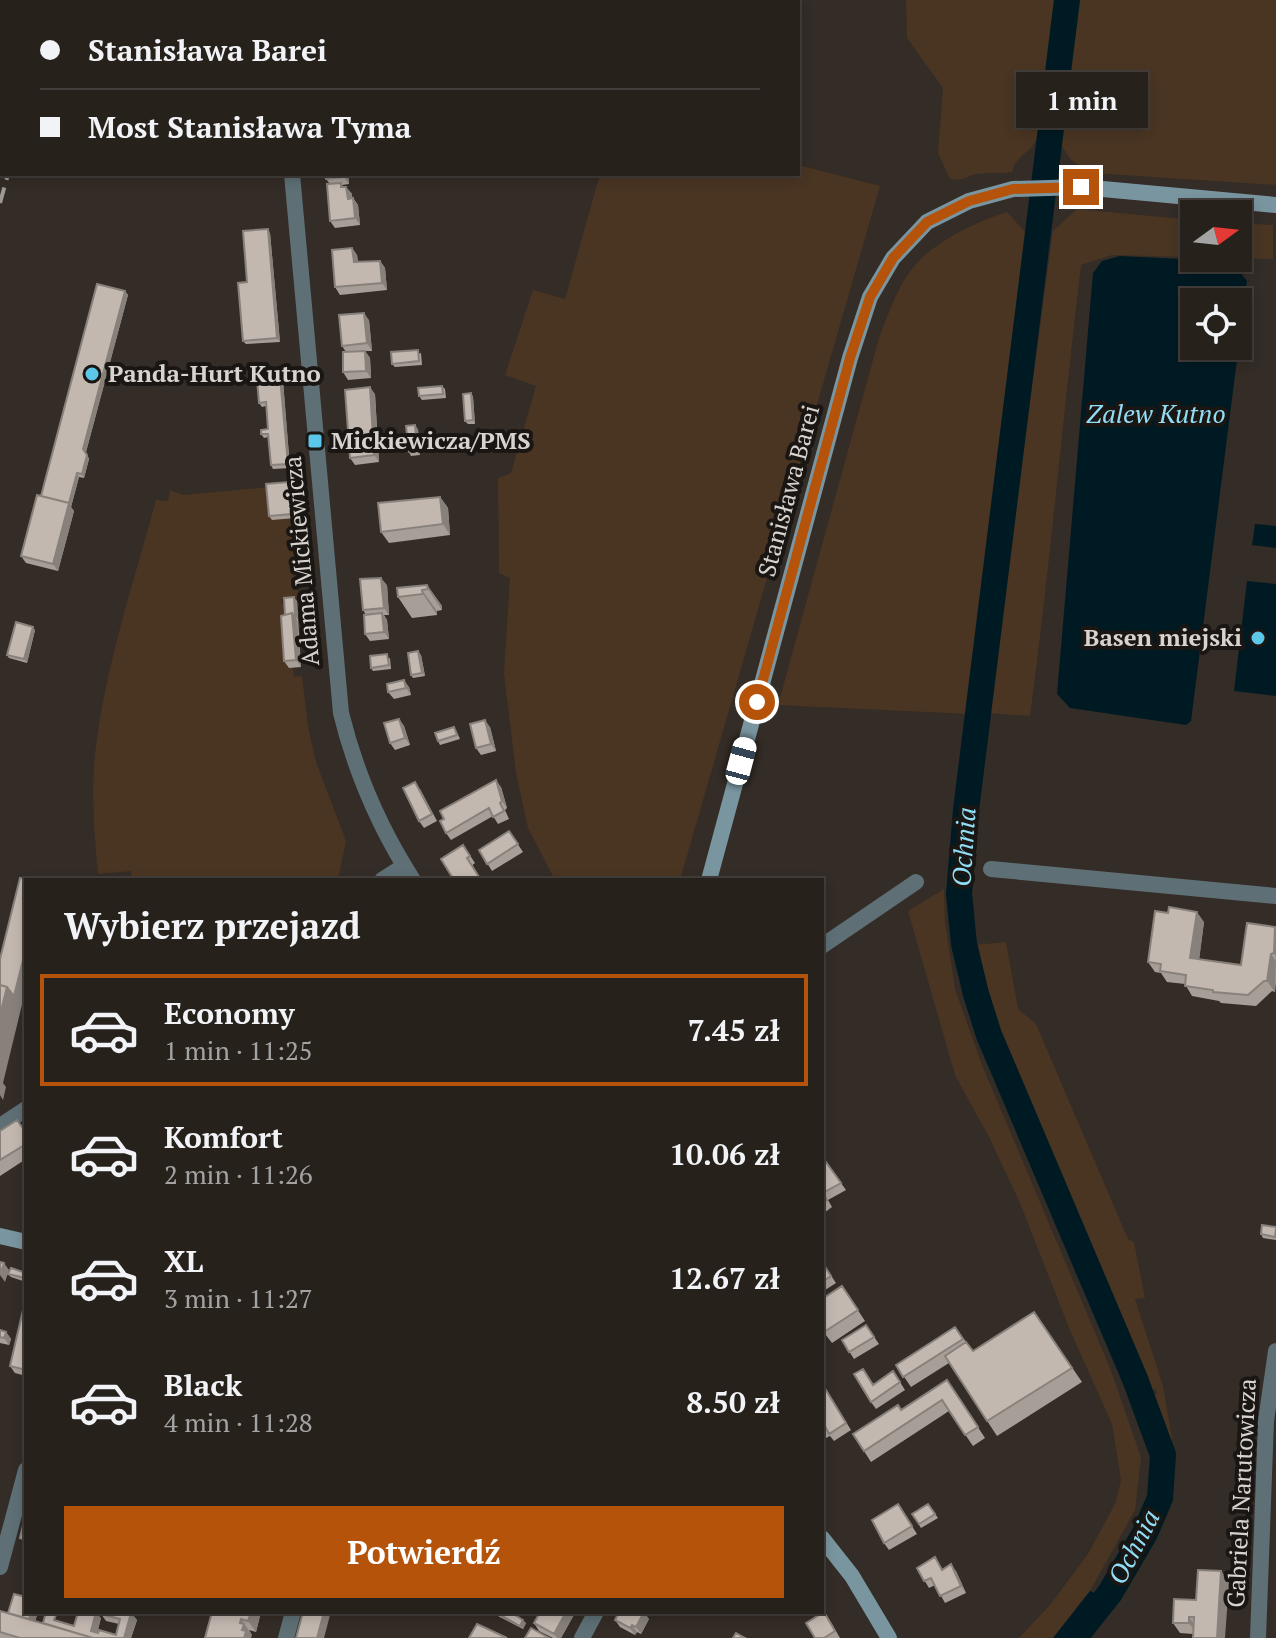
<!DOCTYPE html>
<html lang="pl">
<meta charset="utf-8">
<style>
body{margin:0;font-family:"PT Serif",serif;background:#332e29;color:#f1f3f6;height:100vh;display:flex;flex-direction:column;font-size:30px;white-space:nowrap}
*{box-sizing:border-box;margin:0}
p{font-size:26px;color:#a4a3a3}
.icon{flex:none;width:44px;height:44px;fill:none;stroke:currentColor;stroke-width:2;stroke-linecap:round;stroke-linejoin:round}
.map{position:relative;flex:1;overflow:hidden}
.panel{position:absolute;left:24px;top:878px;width:800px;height:736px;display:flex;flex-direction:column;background:#27211c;border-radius:0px;box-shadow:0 4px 12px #0003,0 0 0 2px #433e3b}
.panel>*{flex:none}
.banner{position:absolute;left:0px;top:0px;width:800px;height:176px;box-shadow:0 4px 12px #0003,0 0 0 2px #433e3b;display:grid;align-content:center;height:176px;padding:0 40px;background:#27211c}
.needle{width:52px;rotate:75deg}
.tools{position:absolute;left:1180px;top:200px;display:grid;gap:16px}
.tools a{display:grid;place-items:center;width:72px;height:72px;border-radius:0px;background:#27211c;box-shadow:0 4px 12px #0003,0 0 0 2px #433e3b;font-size:40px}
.end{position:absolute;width:36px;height:36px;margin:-18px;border:10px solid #b45309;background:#fff;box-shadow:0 0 0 4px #fff}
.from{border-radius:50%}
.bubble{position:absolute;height:56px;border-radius:0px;background:#27211c;box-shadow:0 4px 12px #0003,0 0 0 2px #433e3b;font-size:26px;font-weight:700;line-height:56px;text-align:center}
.car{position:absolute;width:24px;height:48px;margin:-24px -12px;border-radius:10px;box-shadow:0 0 6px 2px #0007;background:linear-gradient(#fff 24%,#345 0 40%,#fff 0 76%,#345 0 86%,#fff 0)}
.banner b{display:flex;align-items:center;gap:28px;height:76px;font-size:30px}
.banner b+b{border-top:2px solid #433e3b}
.banner i{width:20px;height:20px;background:#f1f3f6}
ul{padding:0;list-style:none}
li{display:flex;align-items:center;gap:24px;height:112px;margin:0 16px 12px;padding:0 24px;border:4px solid transparent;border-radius:0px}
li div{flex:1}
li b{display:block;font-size:30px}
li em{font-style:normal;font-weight:700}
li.selected{border-color:#b45309}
li>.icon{width:72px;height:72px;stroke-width:1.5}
h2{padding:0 40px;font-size:36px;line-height:96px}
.cta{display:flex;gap:16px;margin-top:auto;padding:16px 40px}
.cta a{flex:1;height:92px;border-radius:0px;background:#b45309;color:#fff;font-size:32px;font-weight:700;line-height:92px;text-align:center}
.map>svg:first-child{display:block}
.green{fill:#4a3522}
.water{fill:#001a23;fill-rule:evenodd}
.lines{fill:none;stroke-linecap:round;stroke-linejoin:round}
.river{stroke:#001a23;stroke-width:26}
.street{stroke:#5e7076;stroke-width:16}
.secondary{stroke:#79959f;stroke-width:16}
.rail{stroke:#9f9994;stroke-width:4;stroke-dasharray:16 8;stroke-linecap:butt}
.wall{fill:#a79e97}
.shaded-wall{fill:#88817b}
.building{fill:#c2b8b0;stroke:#88817b;stroke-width:2}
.route{stroke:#b45309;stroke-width:10}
.poi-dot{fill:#5cc7e8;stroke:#191613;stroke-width:3}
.labels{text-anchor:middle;stroke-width:8;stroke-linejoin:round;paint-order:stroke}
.poi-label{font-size:24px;font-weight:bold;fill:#d8d3ce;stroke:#191613;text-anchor:start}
.street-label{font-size:24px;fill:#d8d3ce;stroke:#191613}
.water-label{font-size:26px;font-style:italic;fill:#92ddf6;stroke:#191613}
</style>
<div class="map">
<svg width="1276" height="1638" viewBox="0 0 1276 1638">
<rect width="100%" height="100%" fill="#342c26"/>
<!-- green -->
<path class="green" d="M906,0H1058C1052,45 1052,95 1037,138C1032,152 1015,156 1012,172C1000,174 987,172 977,174C963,176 969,181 950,179L938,153L943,88L907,38Z
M1076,0H1276V185L1092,173L1071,160L1061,145Z
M798,165L880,186L680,880H555L528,828L516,773L504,673L510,578L499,573L498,478L511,473L536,386L505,375L533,290L565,299L600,174H662L673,177L674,174H798Z
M1077,209L1194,220V257L1112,255L1081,265C1063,415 1050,566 1030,716L988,713L1053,231Z
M1007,212L1025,232L1026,255L970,714L778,705L879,338C888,315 896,290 911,270C934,241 973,223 1007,212Z
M1238,223L1273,225V259L1238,258Z
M269,487L295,518L298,598L282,599L281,603H287L289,667L293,668L294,677L302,676L308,727L316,762L346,841L338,880H132L131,871L98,874C94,829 90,784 97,739C108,658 135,578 156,500L168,501L170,490L183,495Z
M944,889L945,922L955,989L982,1065L1110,1368L1141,1457L1135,1510L1090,1591L1053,1638H1019L1050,1605L1088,1554L1116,1502L1121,1480L1112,1424L1069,1328L1020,1203L989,1137L955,1075L908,911Z
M1006,942L1018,1009L1036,1024L1128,1239L1134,1242L1145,1298L1135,1299L1163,1386L1172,1439L1168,1443L1153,1396L1157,1394L1155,1389L1147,1391L1019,1087C995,1042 982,995 974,945Z"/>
<!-- water -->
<path class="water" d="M1120,256L1220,261L1235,266L1247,281L1191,721L1186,725L1070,708L1057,694L1093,273L1102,261ZM1194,302H1238V346H1194Z
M1255,524L1276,526V548L1252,545Z
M1247,581L1276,584V696L1234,691Z
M1090,1591L1109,1600L1099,1611L1098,1622L1083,1625V1638H1053Z"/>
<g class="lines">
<!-- river -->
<path class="river" d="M1067,0L966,810L959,894L964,944L976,994L989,1035L1135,1379L1163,1455L1160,1498L1145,1533L1110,1593L1074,1638"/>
<!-- street -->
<path class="street" d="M277,0V2
M292,174L341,713C356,774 379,827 413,880
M991,869L1276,896
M382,880L404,866
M822,946L916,882
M0,1126L26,1109
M0,1567L26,1470
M286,1638L293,1612
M582,1638L596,1612
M1258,1638L1266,1421L1276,1351"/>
<!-- secondary -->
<path class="secondary" d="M709,880L850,358L870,297L893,258L927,222L969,201L1013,189L1081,187L1276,205
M0,1236L26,1242
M822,1538L852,1576L889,1638"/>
<!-- rail -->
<path class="rail" d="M14,2V0
M30,2V0
M51,2L52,0
M0,17L2,8
M0,65L2,56
M0,120L2,113
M0,162L2,154
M0,203L8,174"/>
</g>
<!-- wall -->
<path class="wall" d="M348,174L349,184L342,185L344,187H346L352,194V198H353L358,205L360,225L335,228L330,221V184L326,179Z
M270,233L280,342L246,344L243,341L247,282Z
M352,248L357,255L358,262L380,261L385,268L387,290L340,295L335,287Z
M125,291L128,295L86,452L89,459L84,478L79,477L71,507L74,511L58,571L26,563L21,556L41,496Z
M369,320L372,351H365L370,358L371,378L348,380L343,372L346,352L342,346Z
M421,353L422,365L395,367L392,364Z
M283,381L290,468L273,469L271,465L268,437L264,438L261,434L268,429L266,406L262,407L259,403Z
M442,386L445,389L446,398L422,400L419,396Z
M471,393L473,397L475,424H468L465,421Z
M375,394L379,462L355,465L350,458Z
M418,429L420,455L411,456L409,452Z
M289,482L292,485L295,518L272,520L269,516Z
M440,497L448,508L450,535L389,543L381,532Z
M387,585L389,615H384L387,620L389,639L370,641L365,634L366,615L363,610Z
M427,585L442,606V610L437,611V615L412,618L398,597Z
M297,601L301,667L289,668L284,661L285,615Z
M35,630L27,663L9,658L7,655Z
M421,655L425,676L413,678L411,675Z
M390,658L391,669L373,671L371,668Z
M409,687L411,695L394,699L388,692Z
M399,719L404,726L410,745L395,750L390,743Z
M490,727L496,751L481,755L476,748Z
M456,730L460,739L440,745L438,741Z
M501,787L507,808L505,810L509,819L498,824L493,816L451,840L446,833Z
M420,789L437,821L424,828L419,821Z
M509,831L523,852L492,871L479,850Z
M463,845L475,863L454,880Z
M1204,922L1199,959L1241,965L1276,929V982L1275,992L1272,991L1256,1006L1221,1003L1219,1001L1192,996L1185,984L1167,982L1161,973L1155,972L1148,962Z
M0,1131L26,1132V1159L0,1176Z
M826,1162L846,1190L828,1200L832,1207L824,1213L826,1216L822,1218V1165Z
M1276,1227V1240L1263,1238L1261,1234Z
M824,1265L836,1283L822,1292V1266Z
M26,1273V1282L11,1277L8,1274Z
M842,1286L865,1321L832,1343L822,1330Z
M26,1311V1376L15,1373L10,1366Z
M1034,1312L1082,1382L997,1436L949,1363L911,1387L896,1365L955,1327L973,1351Z
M866,1325L879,1344L854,1359L842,1340Z
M0,1330L6,1332L11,1339L9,1345L0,1343Z
M893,1371L905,1390L876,1409L871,1402L874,1385Z
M947,1380L985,1438L973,1446L949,1411L871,1462L853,1434L901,1410Z
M822,1392L831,1398L851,1430L834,1441L830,1436L826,1438L822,1433Z
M898,1504L917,1534L889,1550L884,1543Z
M928,1504L938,1518L921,1528L912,1514Z
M917,1568L943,1569L956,1571L966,1593L945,1603L935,1585L929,1588Z
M1221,1571L1229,1582L1193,1634L1180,1633L1173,1623Z
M0,1611L8,1613L38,1612L35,1621L43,1623L60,1622L74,1626L101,1618L97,1633L116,1635L119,1624L106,1621L101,1614L131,1613L137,1620L131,1638H0Z
M212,1612H261L256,1632L249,1630L252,1635Z
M494,1612L526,1623L523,1629L496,1615Z
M540,1612H574L575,1613L561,1638H553L539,1631L534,1623Z
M649,1619L641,1634L637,1632L635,1635L620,1627L615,1620Z
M829,1619L840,1638H815Z"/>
<!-- shaded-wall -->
<path class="shaded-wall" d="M344,174H348L349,184L344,177Z
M346,187L352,194L353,206L348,199Z
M353,198L358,205L360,225L355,218Z
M268,229L270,233L280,342L277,338Z
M352,248L357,255L359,269L354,262Z
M380,261L385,268L387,290L382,283Z
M125,291L128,295L86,452L83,449Z
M364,313L369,320L372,351L367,343Z
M365,351L370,358L371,378L366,371Z
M280,377L283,381L290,468L288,464Z
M370,387L375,394L379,462L374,455Z
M471,393L473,397L475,424L473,420Z
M415,425L418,429L420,455L417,451Z
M87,455L89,459L84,478L82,474Z
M77,473L79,477L71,507L74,511L58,571L53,564Z
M289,482L292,485L295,518L292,514Z
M440,497L448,508L450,535L443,524Z
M381,578L387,585L389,615L384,608Z
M427,585L442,606V610L428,589Z
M422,590L437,611V615L423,594Z
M294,597L297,601L298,620L295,616Z
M292,613L297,620L301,667L296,660Z
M382,613L387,620L389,639L384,632Z
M33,627L35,630L27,663L24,659Z
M418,651L421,655L425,676L422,673Z
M404,680L409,687L411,695L406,688Z
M399,719L404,726L410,745L405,738Z
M485,720L490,727L496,751L491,744Z
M496,780L501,787L507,808L502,801Z
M1197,912L1204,922L1198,969L1190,958Z
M1275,927L1276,929V957L1274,953Z
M26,948V988L3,1083L6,1087L3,1100L0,1095V1015L7,987Z
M1271,954L1276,961L1275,992L1267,981Z
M4,1263L9,1270L5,1282L0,1275Z
M6,1332L11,1339L9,1345L4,1338Z
M951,1564L956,1571L966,1593L961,1586Z
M1221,1571L1229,1582L1225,1638H1217Z
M31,1612H38L33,1629L28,1622Z
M96,1612L101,1618L96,1638L91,1631Z
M251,1612H261L256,1632L248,1621Z
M324,1612H329L330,1615L324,1638H317Z
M566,1612L575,1613L561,1638H557L554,1634Z
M644,1612L649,1619L641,1634L636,1627Z
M131,1613L137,1620L131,1638H124Z
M1189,1617L1197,1628V1634L1189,1623Z
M241,1619L252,1635L251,1638H244L240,1623Z
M523,1620L526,1623L523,1629L520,1626Z
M632,1625L637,1632L635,1635L630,1628Z"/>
<!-- building -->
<path class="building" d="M354,0H414L415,2H354Z
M450,0H468L469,2H451Z
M528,0H574V2H528Z
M574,0H620V2H574Z
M326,174H344V177L326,179Z
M341,183V187H346L348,199L353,198L355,218L330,221L327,184Z
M268,229L277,338L243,341L238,283L247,282L243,231Z
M352,248L354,262L380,261L382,283L335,287L332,250Z
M97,284L125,291L83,449L87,455L82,474L77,473L69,503L41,496Z
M364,313L367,343L342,346L339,315Z
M418,350L419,361L392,364L391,352Z
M365,351L366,371L343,372V352Z
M280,377L288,464L271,465L268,434H261V430L268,429L266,402L259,403L257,379Z
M442,386L443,394L419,396L418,388Z
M370,387L374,455L350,458L345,390Z
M471,393L473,420L465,421L463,394Z
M415,425L417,451L409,452L406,426Z
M289,482L292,514L269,516L266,484Z
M37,495L69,503L53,564L21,556Z
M440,497L443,524L381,532L378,503Z
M381,578L384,608L363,610L360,579Z
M427,585L428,589L422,590L423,594L398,597L397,588Z
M294,597L295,616L292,613L285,615L284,598Z
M292,613L296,660L284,661L281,616Z
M382,613L384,632L365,634L364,615Z
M16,622L33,627L24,659L7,655Z
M418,651L422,673L411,675L408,653Z
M387,654L389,665L371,668L370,656Z
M404,680L406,688L388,692L387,684Z
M399,719L405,738L390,743L384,723Z
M485,720L491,744L476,748L470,724Z
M454,727L457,735L438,741L435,733Z
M496,780L502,801L500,803L504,811L493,817L489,808L446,833L440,821L444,819L440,811Z
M415,782L432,814L419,821L403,788Z
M509,831L518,844L487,864L479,850Z
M463,845L470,856L467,858L481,880H454L441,859Z
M20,878L29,880H26V948L14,996L7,987L0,985V959Z
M1169,907L1197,912L1190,958L1241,965L1247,923L1275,927L1274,953L1271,954L1267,981H1264L1248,995L1213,992V990L1185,986L1186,975L1160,971L1161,964L1148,962L1155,911L1168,913Z
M0,985L7,987L0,1015Z
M17,1120L26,1133V1144L0,1160V1131Z
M826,1162L841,1183L823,1193L827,1200L822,1204V1165Z
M1262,1225L1276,1227L1275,1237L1261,1234Z
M0,1262L4,1263L0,1275Z
M824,1265L831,1276L822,1282V1266Z
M11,1268L26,1273L25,1278L8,1274Z
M842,1286L858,1310L824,1332L822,1330V1299Z
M23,1310L26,1311V1370L10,1366Z
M1034,1312L1072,1368L987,1421L945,1356L966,1342L973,1351Z
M866,1325L874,1337L849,1352L842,1340Z
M955,1327L963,1339L903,1377L896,1365Z
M0,1330L6,1332L4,1338L0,1337Z
M863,1369L873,1385L893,1371L900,1382L871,1402L854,1374Z
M947,1380L978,1427L965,1435L942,1400L864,1451L853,1434L898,1405L901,1410Z
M826,1390L846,1423L829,1434L826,1428L822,1431V1392Z
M898,1504L912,1526L884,1543L872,1520Z
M928,1504L935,1514L919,1524L912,1514Z
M25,1517H26V1540L20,1538Z
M935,1557L942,1570L951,1564L961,1586L940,1596L931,1578L924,1581L917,1568Z
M1198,1570L1221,1571L1217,1638H1193L1194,1617H1189V1623H1173L1174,1599L1196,1600Z
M14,1594L26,1597V1612H31L29,1619L8,1613Z
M0,1611L93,1638H20L0,1632Z
M46,1612L56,1615L54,1620L74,1626L78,1612H96L91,1631L98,1633L99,1630L116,1635L120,1619L101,1614L102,1612L131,1613L124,1638H93L43,1623Z
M212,1612H251L248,1621L241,1619L240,1623L244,1624L242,1630L246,1631L244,1638H205Z
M303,1612H324L317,1638H296Z
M495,1612H510L523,1620L520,1626Z
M540,1612H566L554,1634L534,1623Z
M619,1612H644L636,1627L632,1625L630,1628L615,1620Z
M824,1612L835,1631L824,1638H815L806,1623Z
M477,1624L507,1638H469Z
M531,1628L549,1638H525Z
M736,1633L745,1638H733Z"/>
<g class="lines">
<!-- route -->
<path class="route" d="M757,702L850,358L870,297L893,258L927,222L969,201L1013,189L1081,187"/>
</g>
<!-- markers -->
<g class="poi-dot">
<circle cx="92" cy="374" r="8"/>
<rect x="307" y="433" width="16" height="16" rx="4"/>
<circle cx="1258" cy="638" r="8"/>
</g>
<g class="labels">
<!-- poi labels -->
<g class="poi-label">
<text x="108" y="382">Panda-Hurt Kutno</text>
<text x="331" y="449">Mickiewicza/PMS</text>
<text x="1242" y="646" text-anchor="end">Basen miejski</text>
</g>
<!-- street labels -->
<g class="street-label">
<text transform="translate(789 491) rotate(-75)" y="8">Stanisława Barei</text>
<text transform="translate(302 561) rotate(-95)" y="8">Adama Mickiewicza</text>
<text transform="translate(1242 1493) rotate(-87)" y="8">Gabriela Narutowicza</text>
</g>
<!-- water labels -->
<g class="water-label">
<text x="1156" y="423">Zalew Kutno</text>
<text transform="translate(964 847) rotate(-86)" y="9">Ochnia</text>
<text transform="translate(1134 1547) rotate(-62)" y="9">Ochnia</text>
</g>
</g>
</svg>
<div class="tools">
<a><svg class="needle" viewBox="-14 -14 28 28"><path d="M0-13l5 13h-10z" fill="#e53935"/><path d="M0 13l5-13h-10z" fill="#a4a3a3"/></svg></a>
<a><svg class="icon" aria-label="locate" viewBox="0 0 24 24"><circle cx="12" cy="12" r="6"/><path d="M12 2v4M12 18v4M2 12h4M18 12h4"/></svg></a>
</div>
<i class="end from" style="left:757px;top:702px"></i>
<i class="end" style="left:1081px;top:187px"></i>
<div class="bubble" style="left:1016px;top:72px;width:132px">1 min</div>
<i class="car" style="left:741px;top:761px;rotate:15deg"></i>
<div class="banner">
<b><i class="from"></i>Stanisława Barei</b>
<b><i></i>Most Stanisława Tyma</b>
</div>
<section class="panel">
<h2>Wybierz przejazd</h2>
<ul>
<li class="selected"><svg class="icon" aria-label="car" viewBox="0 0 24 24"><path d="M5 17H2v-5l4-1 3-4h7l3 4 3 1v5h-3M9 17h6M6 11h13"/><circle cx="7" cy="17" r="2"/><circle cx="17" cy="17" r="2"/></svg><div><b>Economy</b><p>1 min · 11:25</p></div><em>7.45 zł</em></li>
<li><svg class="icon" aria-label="car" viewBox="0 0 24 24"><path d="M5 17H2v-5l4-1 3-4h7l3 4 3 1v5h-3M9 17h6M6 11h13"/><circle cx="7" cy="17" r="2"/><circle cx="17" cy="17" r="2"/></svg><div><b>Komfort</b><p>2 min · 11:26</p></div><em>10.06 zł</em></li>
<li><svg class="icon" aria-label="car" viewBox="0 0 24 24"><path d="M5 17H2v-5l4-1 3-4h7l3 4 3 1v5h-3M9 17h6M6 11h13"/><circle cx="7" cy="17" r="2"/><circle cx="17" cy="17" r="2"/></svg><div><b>XL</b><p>3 min · 11:27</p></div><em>12.67 zł</em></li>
<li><svg class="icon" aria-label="car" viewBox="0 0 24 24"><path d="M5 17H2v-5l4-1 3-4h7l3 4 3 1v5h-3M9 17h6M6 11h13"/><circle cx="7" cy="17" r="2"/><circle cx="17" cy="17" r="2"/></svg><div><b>Black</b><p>4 min · 11:28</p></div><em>8.50 zł</em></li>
</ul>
<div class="cta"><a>Potwierdź</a></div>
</section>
</div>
